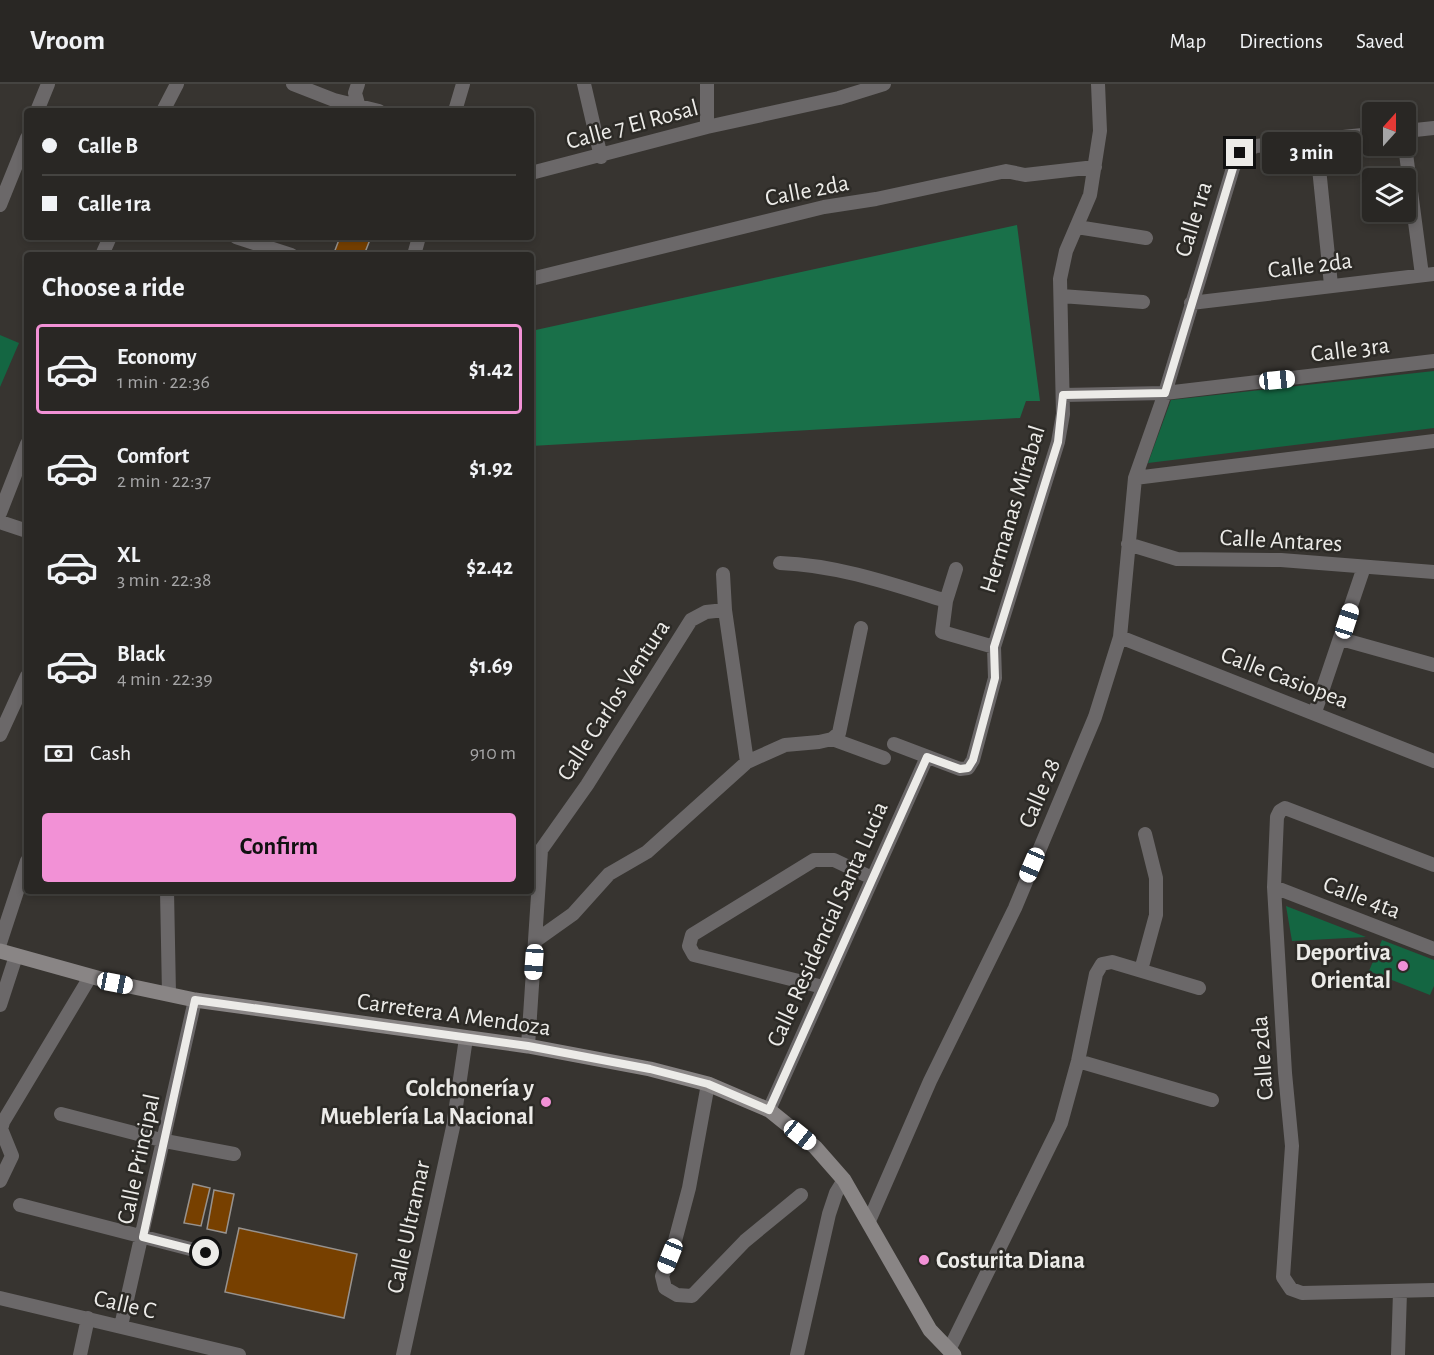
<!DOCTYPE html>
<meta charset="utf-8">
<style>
body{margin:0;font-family:"Alegreya Sans",sans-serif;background:#353331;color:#f1f3f6;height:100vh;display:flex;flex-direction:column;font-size:22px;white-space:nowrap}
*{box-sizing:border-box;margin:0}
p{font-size:20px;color:#a5a5a6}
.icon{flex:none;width:33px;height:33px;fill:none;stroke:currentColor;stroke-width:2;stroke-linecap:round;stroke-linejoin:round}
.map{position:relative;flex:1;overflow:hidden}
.side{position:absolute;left:24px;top:168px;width:510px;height:642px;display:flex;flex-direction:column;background:#292724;border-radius:6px;box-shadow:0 3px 9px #0003,0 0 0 2px #454441}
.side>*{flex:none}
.guide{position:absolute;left:24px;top:24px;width:510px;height:132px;border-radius:6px;box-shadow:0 3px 9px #0003,0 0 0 2px #454441;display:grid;align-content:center;height:132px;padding:0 18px;background:#292724}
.needle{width:39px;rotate:21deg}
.tools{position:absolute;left:1362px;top:18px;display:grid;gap:12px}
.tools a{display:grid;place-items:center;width:54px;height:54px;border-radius:6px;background:#292724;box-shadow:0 3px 9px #0003,0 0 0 2px #454441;font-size:30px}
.end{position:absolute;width:27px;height:27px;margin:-14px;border:8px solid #ecebe8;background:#111;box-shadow:0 0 0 3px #111}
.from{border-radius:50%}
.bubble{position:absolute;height:42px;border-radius:6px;background:#292724;box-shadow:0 3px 9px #0003,0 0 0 2px #454441;font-size:20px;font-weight:700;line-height:42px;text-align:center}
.car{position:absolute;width:18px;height:36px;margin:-18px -9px;border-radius:8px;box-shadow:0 0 4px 2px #0007;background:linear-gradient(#fff 24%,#345 0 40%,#fff 0 76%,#345 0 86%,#fff 0)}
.guide b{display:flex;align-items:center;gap:21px;height:57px;font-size:22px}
.guide b+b{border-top:2px solid #454441}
.guide i{width:15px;height:15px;background:#f1f3f6}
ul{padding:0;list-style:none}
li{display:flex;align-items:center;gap:18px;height:90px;margin:0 12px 9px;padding:0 6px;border:3px solid transparent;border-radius:6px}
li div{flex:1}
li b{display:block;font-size:22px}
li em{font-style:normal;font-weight:700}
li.current{border-color:#f291d6}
li>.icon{width:54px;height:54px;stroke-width:1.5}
h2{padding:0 18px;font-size:27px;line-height:72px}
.pay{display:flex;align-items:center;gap:15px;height:66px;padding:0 18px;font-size:22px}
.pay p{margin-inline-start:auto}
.button{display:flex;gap:12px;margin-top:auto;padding:12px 18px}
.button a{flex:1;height:69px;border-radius:6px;background:#f291d6;color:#111;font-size:24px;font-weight:700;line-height:69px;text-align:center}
header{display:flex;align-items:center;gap:36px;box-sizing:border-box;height:84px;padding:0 30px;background:#292724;border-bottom:2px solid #454441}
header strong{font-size:28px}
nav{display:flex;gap:33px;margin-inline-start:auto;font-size:21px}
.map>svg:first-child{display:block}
.green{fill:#146642}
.forest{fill:#197049}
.building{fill:#774000;stroke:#97928e;stroke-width:1.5}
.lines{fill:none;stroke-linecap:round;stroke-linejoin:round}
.street{stroke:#6b6869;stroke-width:14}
.secondary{stroke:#898585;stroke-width:15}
.route{stroke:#ecebe8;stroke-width:8}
.poi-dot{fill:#f291d6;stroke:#2c2a26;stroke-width:2}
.labels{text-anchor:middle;stroke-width:5;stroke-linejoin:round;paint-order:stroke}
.street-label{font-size:24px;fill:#ecebe8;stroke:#2c2a26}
.poi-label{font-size:24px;font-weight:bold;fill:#ecebe8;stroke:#2c2a26;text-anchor:end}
</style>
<header>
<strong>Vroom</strong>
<nav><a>Map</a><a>Directions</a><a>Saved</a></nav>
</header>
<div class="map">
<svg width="1434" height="1271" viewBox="0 0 1434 1271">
<rect width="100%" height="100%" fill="#373430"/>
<!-- green -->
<path class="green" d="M0,251L19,259L0,303Z
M1434,287V344L1148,379L1171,316Z
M1286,822L1366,853L1292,857Z
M1382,856L1434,876V902L1430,911L1369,887Z"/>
<!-- forest -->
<path class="forest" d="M1017,141L1040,317H1026L1020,334L531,362V247Z"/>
<!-- building -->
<path class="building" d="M340,153H371L364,171H339L334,169Z
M193,1100L210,1104L201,1142L184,1139Z
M214,1106L234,1110L226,1149L207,1145Z
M239,1144L357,1170L344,1234L225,1208Z"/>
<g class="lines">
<!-- street -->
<path class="street" d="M293,0L334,16L379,27
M358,0L355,9L360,27
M584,0L601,73
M37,27L48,0
M163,27L177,0
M455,27L463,0
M707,43V0
M1406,47L1434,44
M1316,55L1331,201
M1405,62L1422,191
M531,89L707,43L839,14L884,0
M0,121L27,54
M1077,143L1146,154
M236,153L291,171
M102,171L110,153
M414,171L419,153
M531,195L824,123L876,115L1006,87L1025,91L1095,83
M1061,212L1143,218
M1191,219L1434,190
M1063,311L1165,309L1434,277
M1135,394L1434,357
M0,429L27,360
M0,438L27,447
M1128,460L1177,475L1281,476L1434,488
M780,479C837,481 892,500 946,517
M956,485L946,517L942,548L994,563
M723,490L725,526L747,678
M1120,553L1434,677
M1341,555L1434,581
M1315,628L1364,483
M0,651L27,592
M832,655L884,674
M894,660L960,685L968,684L973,676L995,594L994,563L1058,358L1063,330L1060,195L1066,167L1090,111L1100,47L1098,0
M1434,781L1285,724L1280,727L1277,733L1274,803L1285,989L1292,1062L1283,1193L1291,1205L1302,1209L1434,1206
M1274,803L1434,865
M167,807L169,910
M535,857L573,830L609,790L647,768L747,678L785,661L819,658L832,655L839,649L861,544
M0,859L27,777
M1141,886L1156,831V794L1145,750
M823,903L694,871L689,862L692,851L814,776H834L872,794
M0,921L16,872
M528,962L541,766L587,701L691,536L706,528L725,526
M1078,977L1212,1016
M708,1000L689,1104L671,1172L662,1192L665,1204L677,1211L692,1212L745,1157L801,1111
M769,1026L927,673
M61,1030L165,1057L234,1070
M0,1097L12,1072L1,1045L3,1038L90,893
M20,1121L206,1169
M869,1137L930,997L1015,824L1095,633L1120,553L1135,394L1165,309L1233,84L1240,69L1256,62L1372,50
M0,1214L239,1271
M121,1242L195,916
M949,1266L1061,1039L1078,977L1096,890L1102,880L1112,878L1199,904
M80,1271L88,1234
M403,1271L453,1043L466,954
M797,1271L829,1130L836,1109L844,1096
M1398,1271L1400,1208"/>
<!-- secondary -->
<path class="secondary" d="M0,867L115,899L195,916L528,962L650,985L708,1000L769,1026L815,1063L844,1096L930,1246L954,1271"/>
</g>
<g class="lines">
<!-- route -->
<path class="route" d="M206,1169L143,1153L195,916L528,962L650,985L708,1000L769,1026L927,673L960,685L968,684L973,676L995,594L994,563L1058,358L1063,311L1165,309L1233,84L1240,69"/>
</g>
<!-- markers -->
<g class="poi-dot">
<circle cx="1403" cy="882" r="6"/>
<circle cx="546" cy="1018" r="6"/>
<circle cx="924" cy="1176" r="6"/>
</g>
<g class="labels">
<!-- street labels -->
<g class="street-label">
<text transform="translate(632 40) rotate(-15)" y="8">Calle 7 El Rosal</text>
<text transform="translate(807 106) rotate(-11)" y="8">Calle 2da</text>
<text transform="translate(1193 135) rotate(-73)" y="8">Calle 1ra</text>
<text transform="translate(1310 181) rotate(-7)" y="8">Calle 2da</text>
<text transform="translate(1350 265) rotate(-7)" y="8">Calle 3ra</text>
<text transform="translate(1012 425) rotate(-73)" y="8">Hermanas Mirabal</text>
<text transform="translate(1281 456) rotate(3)" y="8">Calle Antares</text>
<text transform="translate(1285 593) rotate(21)" y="8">Calle Casiopea</text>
<text transform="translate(613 616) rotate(-57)" y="8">Calle Carlos Ventura</text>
<text transform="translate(1039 709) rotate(-67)" y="8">Calle 28</text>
<text transform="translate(1362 813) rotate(21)" y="8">Calle 4ta</text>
<text transform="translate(827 840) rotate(-66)" y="8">Calle Residencial Santa Lucia</text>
<text transform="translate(454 930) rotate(8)" y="8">Carretera A Mendoza</text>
<text transform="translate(1262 974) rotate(-94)" y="8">Calle 2da</text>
<text transform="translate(138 1075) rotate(-78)" y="8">Calle Principal</text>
<text transform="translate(408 1143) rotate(-78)" y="8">Calle Ultramar</text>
<text transform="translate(125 1220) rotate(13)" y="8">Calle C</text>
</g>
<!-- poi labels -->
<g class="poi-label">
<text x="1391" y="876">Deportiva<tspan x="1391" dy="28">Oriental</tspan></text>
<text x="534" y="1012">Colchonería y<tspan x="534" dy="28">Mueblería La Nacional</tspan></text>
<text x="936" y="1184" text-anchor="start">Costurita Diana</text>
</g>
</g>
</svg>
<div class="tools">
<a><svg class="needle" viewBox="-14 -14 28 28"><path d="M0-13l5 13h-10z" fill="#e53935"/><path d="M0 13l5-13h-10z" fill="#a5a5a6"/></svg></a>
<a><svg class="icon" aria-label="layers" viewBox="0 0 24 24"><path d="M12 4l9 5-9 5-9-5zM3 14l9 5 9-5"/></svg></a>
</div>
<i class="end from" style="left:206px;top:1169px"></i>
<i class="end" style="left:1240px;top:69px"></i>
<div class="bubble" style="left:1262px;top:48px;width:99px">3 min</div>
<i class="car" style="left:1277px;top:296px;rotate:84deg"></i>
<i class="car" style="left:1347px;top:537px;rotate:18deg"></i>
<i class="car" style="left:1032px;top:781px;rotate:203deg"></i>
<i class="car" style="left:534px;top:878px;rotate:184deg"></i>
<i class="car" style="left:115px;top:899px;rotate:101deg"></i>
<i class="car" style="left:800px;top:1051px;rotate:129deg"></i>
<i class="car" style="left:670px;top:1172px;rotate:202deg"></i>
<div class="guide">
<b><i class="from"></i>Calle B</b>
<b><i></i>Calle 1ra</b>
</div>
<section class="side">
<h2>Choose a ride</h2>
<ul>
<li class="current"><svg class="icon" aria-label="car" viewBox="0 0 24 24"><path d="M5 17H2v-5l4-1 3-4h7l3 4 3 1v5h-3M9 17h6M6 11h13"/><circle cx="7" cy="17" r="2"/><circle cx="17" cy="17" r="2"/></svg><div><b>Economy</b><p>1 min · 22:36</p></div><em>$1.42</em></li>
<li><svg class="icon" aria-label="car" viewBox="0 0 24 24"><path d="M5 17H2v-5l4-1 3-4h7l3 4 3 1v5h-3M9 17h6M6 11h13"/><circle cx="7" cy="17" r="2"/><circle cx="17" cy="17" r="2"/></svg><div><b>Comfort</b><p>2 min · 22:37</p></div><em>$1.92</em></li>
<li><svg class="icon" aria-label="car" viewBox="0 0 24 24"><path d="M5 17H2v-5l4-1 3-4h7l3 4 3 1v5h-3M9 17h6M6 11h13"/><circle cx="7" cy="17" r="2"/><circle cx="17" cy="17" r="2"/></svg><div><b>XL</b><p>3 min · 22:38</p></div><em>$2.42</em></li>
<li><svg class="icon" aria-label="car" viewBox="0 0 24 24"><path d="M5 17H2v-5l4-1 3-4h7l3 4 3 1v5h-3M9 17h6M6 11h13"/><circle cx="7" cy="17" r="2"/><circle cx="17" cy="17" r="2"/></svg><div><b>Black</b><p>4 min · 22:39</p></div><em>$1.69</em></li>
</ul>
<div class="pay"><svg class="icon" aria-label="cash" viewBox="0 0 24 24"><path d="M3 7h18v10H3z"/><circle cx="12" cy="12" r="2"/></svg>Cash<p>910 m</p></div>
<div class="button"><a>Confirm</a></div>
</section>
</div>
